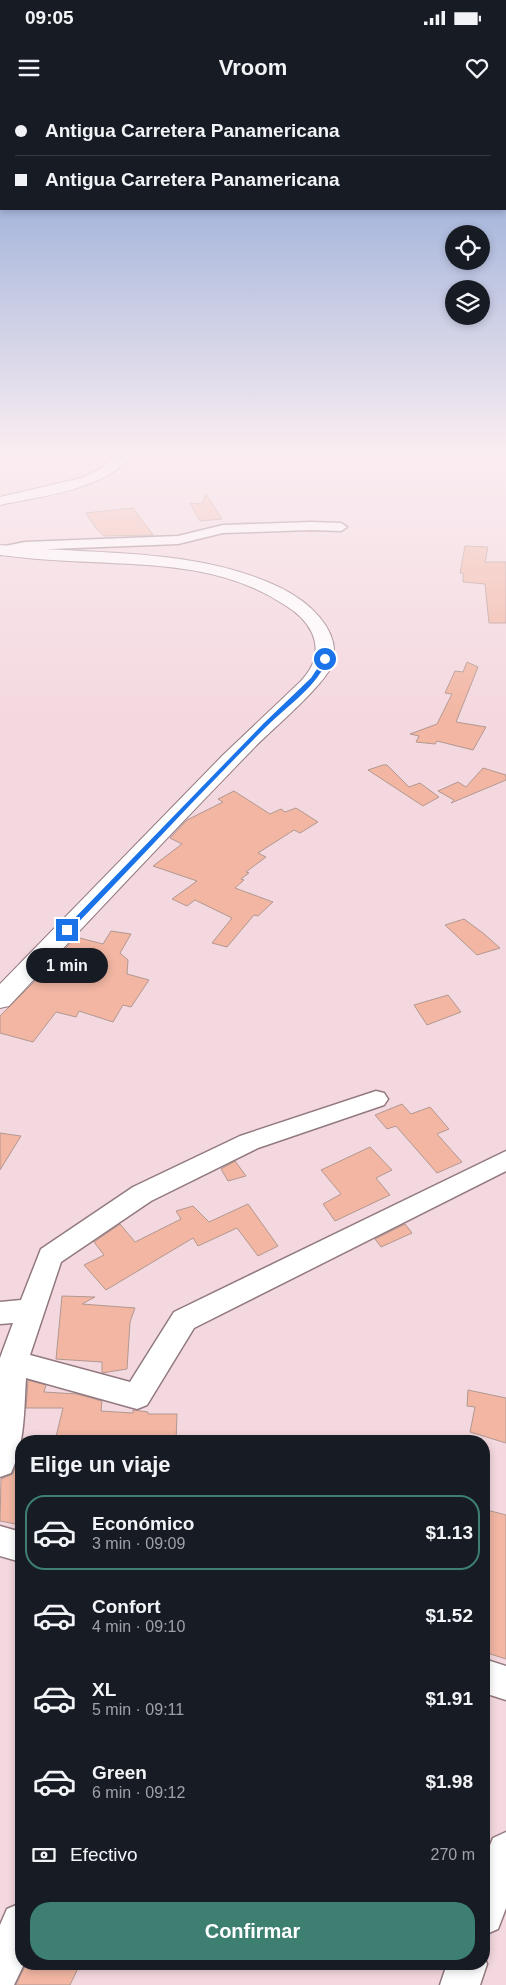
<!DOCTYPE html>
<html lang="es">
<meta charset="utf-8">
<style>
body{margin:0;font-family:Helvetica,sans-serif;background:#20242c;color:#f1f3f6;height:100vh;display:flex;flex-direction:column;font-size:19px;white-space:nowrap}
*{box-sizing:border-box;margin:0}
p{font-size:16px;color:#9ea1a6}
.icon{flex:none;width:28px;height:28px;fill:none;stroke:currentColor;stroke-width:2;stroke-linecap:round;stroke-linejoin:round}
.map{position:relative;flex:1;overflow:hidden}
.panel{position:absolute;left:15px;top:1335px;width:475px;height:535px;display:flex;flex-direction:column;background:#171b24;border-radius:20px;box-shadow:0 2px 8px #0003}
.panel>*{flex:none}
.top-card{position:absolute;left:0px;top:0px;width:506px;height:110px;box-shadow:0 2px 8px #0003;display:grid;align-content:center;height:110px;padding:0 15px;background:#171b24}
.controls{position:absolute;left:445px;top:125px;display:grid;gap:10px}
.controls a{display:grid;place-items:center;width:45px;height:45px;border-radius:50%;background:#171b24;box-shadow:0 2px 8px #0003;font-size:25px}
.end{position:absolute;width:22px;height:22px;margin:-11px;border:6px solid #1a73e8;background:#fff;box-shadow:0 0 0 2px #fff}
.from{border-radius:50%}
.bubble{position:absolute;height:35px;border-radius:18px;background:#171b24;box-shadow:0 2px 8px #0003;font-size:16px;font-weight:600;line-height:35px;text-align:center}
.top-card b{display:flex;align-items:center;gap:18px;height:48px;font-size:19px}
.top-card b+b{border-top:1px solid #363941}
.top-card i{width:12px;height:12px;background:#f1f3f6}
ul{padding:0;list-style:none}
li{display:flex;align-items:center;gap:15px;height:75px;margin:0 10px 8px;padding:0 5px;border:2px solid transparent;border-radius:20px}
li div{flex:1}
li b{display:block;font-size:19px}
li em{font-style:normal;font-weight:600}
li.active{border-color:#3d7f70}
li>.icon{width:45px;height:45px;stroke-width:1.5}
h2{padding:0 15px;font-size:22px;line-height:60px}
.pay{display:flex;align-items:center;gap:12px;height:55px;padding:0 15px;font-size:19px}
.pay p{margin-inline-start:auto}
.primary-button{display:flex;gap:10px;margin-top:auto;padding:10px 15px}
.primary-button a{flex:1;height:58px;border-radius:20px;background:#3d7f70;color:#fff;font-size:20px;font-weight:600;line-height:58px;text-align:center}
.status{display:flex;justify-content:space-between;align-items:center;height:35px;padding:0 25px;background:#171b24;direction:ltr}
.status svg{height:14px;fill:currentColor}
header{display:flex;justify-content:space-between;align-items:center;height:65px;padding:0 15px;background:#171b24;font-size:22px;font-weight:600}
.map>svg:first-child{display:block}
.building{fill:#f2b6a3;stroke:#b19891}
.lines{fill:none;stroke-linecap:round;stroke-linejoin:round}
.street-casing{stroke:#927a7f;stroke-width:3}
.secondary-casing{stroke:#927a7f;stroke-width:2}
.street{fill:#fff;fill-rule:evenodd}
.secondary{fill:#fff;fill-rule:evenodd}
.route{fill:#1a73e8}
</style>
<div class="status"><b>09:05</b><svg viewBox="0 0 49 12"><path d="M0 12V9h3v3zM5 12V6h3v6zM10 12V3h3v9zM15 12V0h3v12zM26 1h20v11H26zM47 4h2v5h-2z"/></svg></div>
<header><svg class="icon" aria-label="menu" viewBox="0 0 24 24"><path d="M4 6h16M4 12h16M4 18h16"/></svg>Vroom<svg class="icon" aria-label="heart" viewBox="0 0 24 24"><path d="M12 20l-8-8c-3-5 5-10 8-4 3-6 11-1 8 4z"/></svg></header>
<div class="map">
<svg width="506" height="1885" viewBox="0 0 506 1885">
<rect width="100%" height="100%" fill="#f4d8df"/>
<!-- building -->
<path class="building" d="M206,394L222,419L200,421L190,403L202,404Z
M133,408L153,435L104,436L95,427L86,413Z
M465,446L488,447L485,462H506V523H489L485,484L463,482V473H460Z
M467,562L478,567L456,622L486,627L473,650L437,641L435,644L416,642L419,636L410,634L437,624L452,594L445,593L455,571L463,572Z
M383,665H387L409,687L420,683L439,697L423,706L368,670Z
M483,668L506,675V680L451,703L454,700L438,691L458,682L466,687Z
M234,691L270,714L281,709L285,712L296,708L318,722L300,733L294,730L258,753L266,757L246,772L249,773L241,779L244,780L235,788L273,802L258,816L254,815L227,847L212,843L232,818L195,800L187,806L172,799L197,781L153,766L182,744L170,738L187,720L223,702L218,699Z
M464,819L483,833L500,848L477,855L445,825Z
M111,831L131,834L120,853L128,860L127,874L149,880L131,907L123,905L113,922L79,911L76,917L56,912L33,942L0,933V916L42,874L58,877L77,853L65,849L76,837L103,844Z
M448,895L461,912L427,925L414,905Z
M402,1004L411,1014L430,1007L449,1029L437,1034L462,1062L437,1073L396,1026L387,1029L375,1015Z
M0,1033L21,1036L0,1070Z
M370,1047L392,1070L376,1078L390,1095L335,1121L323,1104L341,1094L321,1070Z
M235,1061L246,1076L228,1081L221,1069Z
M248,1104L278,1146L258,1156L237,1128L198,1146L193,1138L106,1190L84,1165L104,1155L94,1142L120,1124L135,1142L181,1119L176,1111L193,1106L209,1122Z
M405,1124L412,1133L381,1147L375,1139Z
M62,1196L95,1197L82,1204L135,1208L130,1222L127,1269L102,1273V1262L56,1259Z
M28,1280L46,1285L44,1292L77,1294L102,1301L101,1311L133,1313V1310L148,1312V1314H177L176,1341H55L63,1308H26Z
M468,1290L506,1298V1343L470,1332L475,1307L467,1306Z
M21,1348V1425L0,1421L1,1379L13,1374Z
M487,1410L506,1415V1559L484,1552V1424Z
M26,1864H80L70,1885H16Z"/>
<g class="lines">
<defs>
<path id="street" d="M311,422L341,423L347,427L341,431L311,430L223,433L178,444L25,450L0,455V447L25,442L178,436L223,425Z
M376,991L384,993L388,999L384,1005L258,1048L151,1101L61,1162L30,1255L130,1282L174,1212L506,1051V1071L194,1228L147,1305L137,1309L26,1278C24,1310 25,1343 11,1373L0,1377V1258L13,1223L0,1224V1202L21,1200L41,1149L133,1087L240,1036Z
M0,1426L21,1432V1462L0,1456Z
M484,1559L506,1566V1600L484,1593Z
M506,1732V1808L498,1829L484,1835V1760L493,1738Z
M21,1803V1864H24L14,1885H0V1825L7,1809Z
M484,1856L487,1864L480,1885H440L447,1864H484Z"/>
<path id="secondary" d="M118,354H134C105,390 42,396 0,405V397L81,378L100,369Z
M0,445C93,456 193,446 279,487C306,500 341,528 333,562C328,583 270,631 252,650C170,734 90,820 9,906L0,908V884L223,655L301,581C314,567 320,552 312,533C306,520 295,511 283,504C220,462 140,465 68,461C46,460 23,458 0,455Z"/>
</defs>
<!-- street casing -->
<use href="#street" class="street-casing"/>
<!-- secondary casing -->
<use href="#secondary" class="secondary-casing"/>
<!-- street -->
<use href="#street" class="street"/>
<!-- secondary -->
<use href="#secondary" class="secondary"/>
</g>
<!-- sky -->
<linearGradient id="sky" x2="0" y2="1"><stop stop-color="#839fd3"/><stop offset="0.57" stop-color="#faedf1"/><stop offset="1" stop-color="#faedf1" stop-opacity="0"/></linearGradient>
<rect width="506" height="618" fill="url(#sky)"/>
<!-- route -->
<path class="route" d="M325,557L327,559C320,584 286,607 267,626C200,693 136,763 70,831H65V828L264,623L311,578Z"/>
</svg>
<div class="controls">
<a><svg class="icon" aria-label="locate" viewBox="0 0 24 24"><circle cx="12" cy="12" r="6"/><path d="M12 2v4M12 18v4M2 12h4M18 12h4"/></svg></a>
<a><svg class="icon" aria-label="layers" viewBox="0 0 24 24"><path d="M12 4l9 5-9 5-9-5zM3 14l9 5 9-5"/></svg></a>
</div>
<i class="end from" style="left:325px;top:559px"></i>
<i class="end" style="left:67px;top:830px"></i>
<div class="bubble" style="left:26px;top:848px;width:82px">1 min</div>
<div class="top-card">
<b><i class="from"></i>Antigua Carretera Panamericana</b>
<b><i></i>Antigua Carretera Panamericana</b>
</div>
<section class="panel">
<h2>Elige un viaje</h2>
<ul>
<li class="active"><svg class="icon" aria-label="car" viewBox="0 0 24 24"><path d="M5 17H2v-5l4-1 3-4h7l3 4 3 1v5h-3M9 17h6M6 11h13"/><circle cx="7" cy="17" r="2"/><circle cx="17" cy="17" r="2"/></svg><div><b>Económico</b><p>3 min · 09:09</p></div><em>$1.13</em></li>
<li><svg class="icon" aria-label="car" viewBox="0 0 24 24"><path d="M5 17H2v-5l4-1 3-4h7l3 4 3 1v5h-3M9 17h6M6 11h13"/><circle cx="7" cy="17" r="2"/><circle cx="17" cy="17" r="2"/></svg><div><b>Confort</b><p>4 min · 09:10</p></div><em>$1.52</em></li>
<li><svg class="icon" aria-label="car" viewBox="0 0 24 24"><path d="M5 17H2v-5l4-1 3-4h7l3 4 3 1v5h-3M9 17h6M6 11h13"/><circle cx="7" cy="17" r="2"/><circle cx="17" cy="17" r="2"/></svg><div><b>XL</b><p>5 min · 09:11</p></div><em>$1.91</em></li>
<li><svg class="icon" aria-label="car" viewBox="0 0 24 24"><path d="M5 17H2v-5l4-1 3-4h7l3 4 3 1v5h-3M9 17h6M6 11h13"/><circle cx="7" cy="17" r="2"/><circle cx="17" cy="17" r="2"/></svg><div><b>Green</b><p>6 min · 09:12</p></div><em>$1.98</em></li>
</ul>
<div class="pay"><svg class="icon" aria-label="cash" viewBox="0 0 24 24"><path d="M3 7h18v10H3z"/><circle cx="12" cy="12" r="2"/></svg>Efectivo<p>270 m</p></div>
<div class="primary-button"><a>Confirmar</a></div>
</section>
</div>
